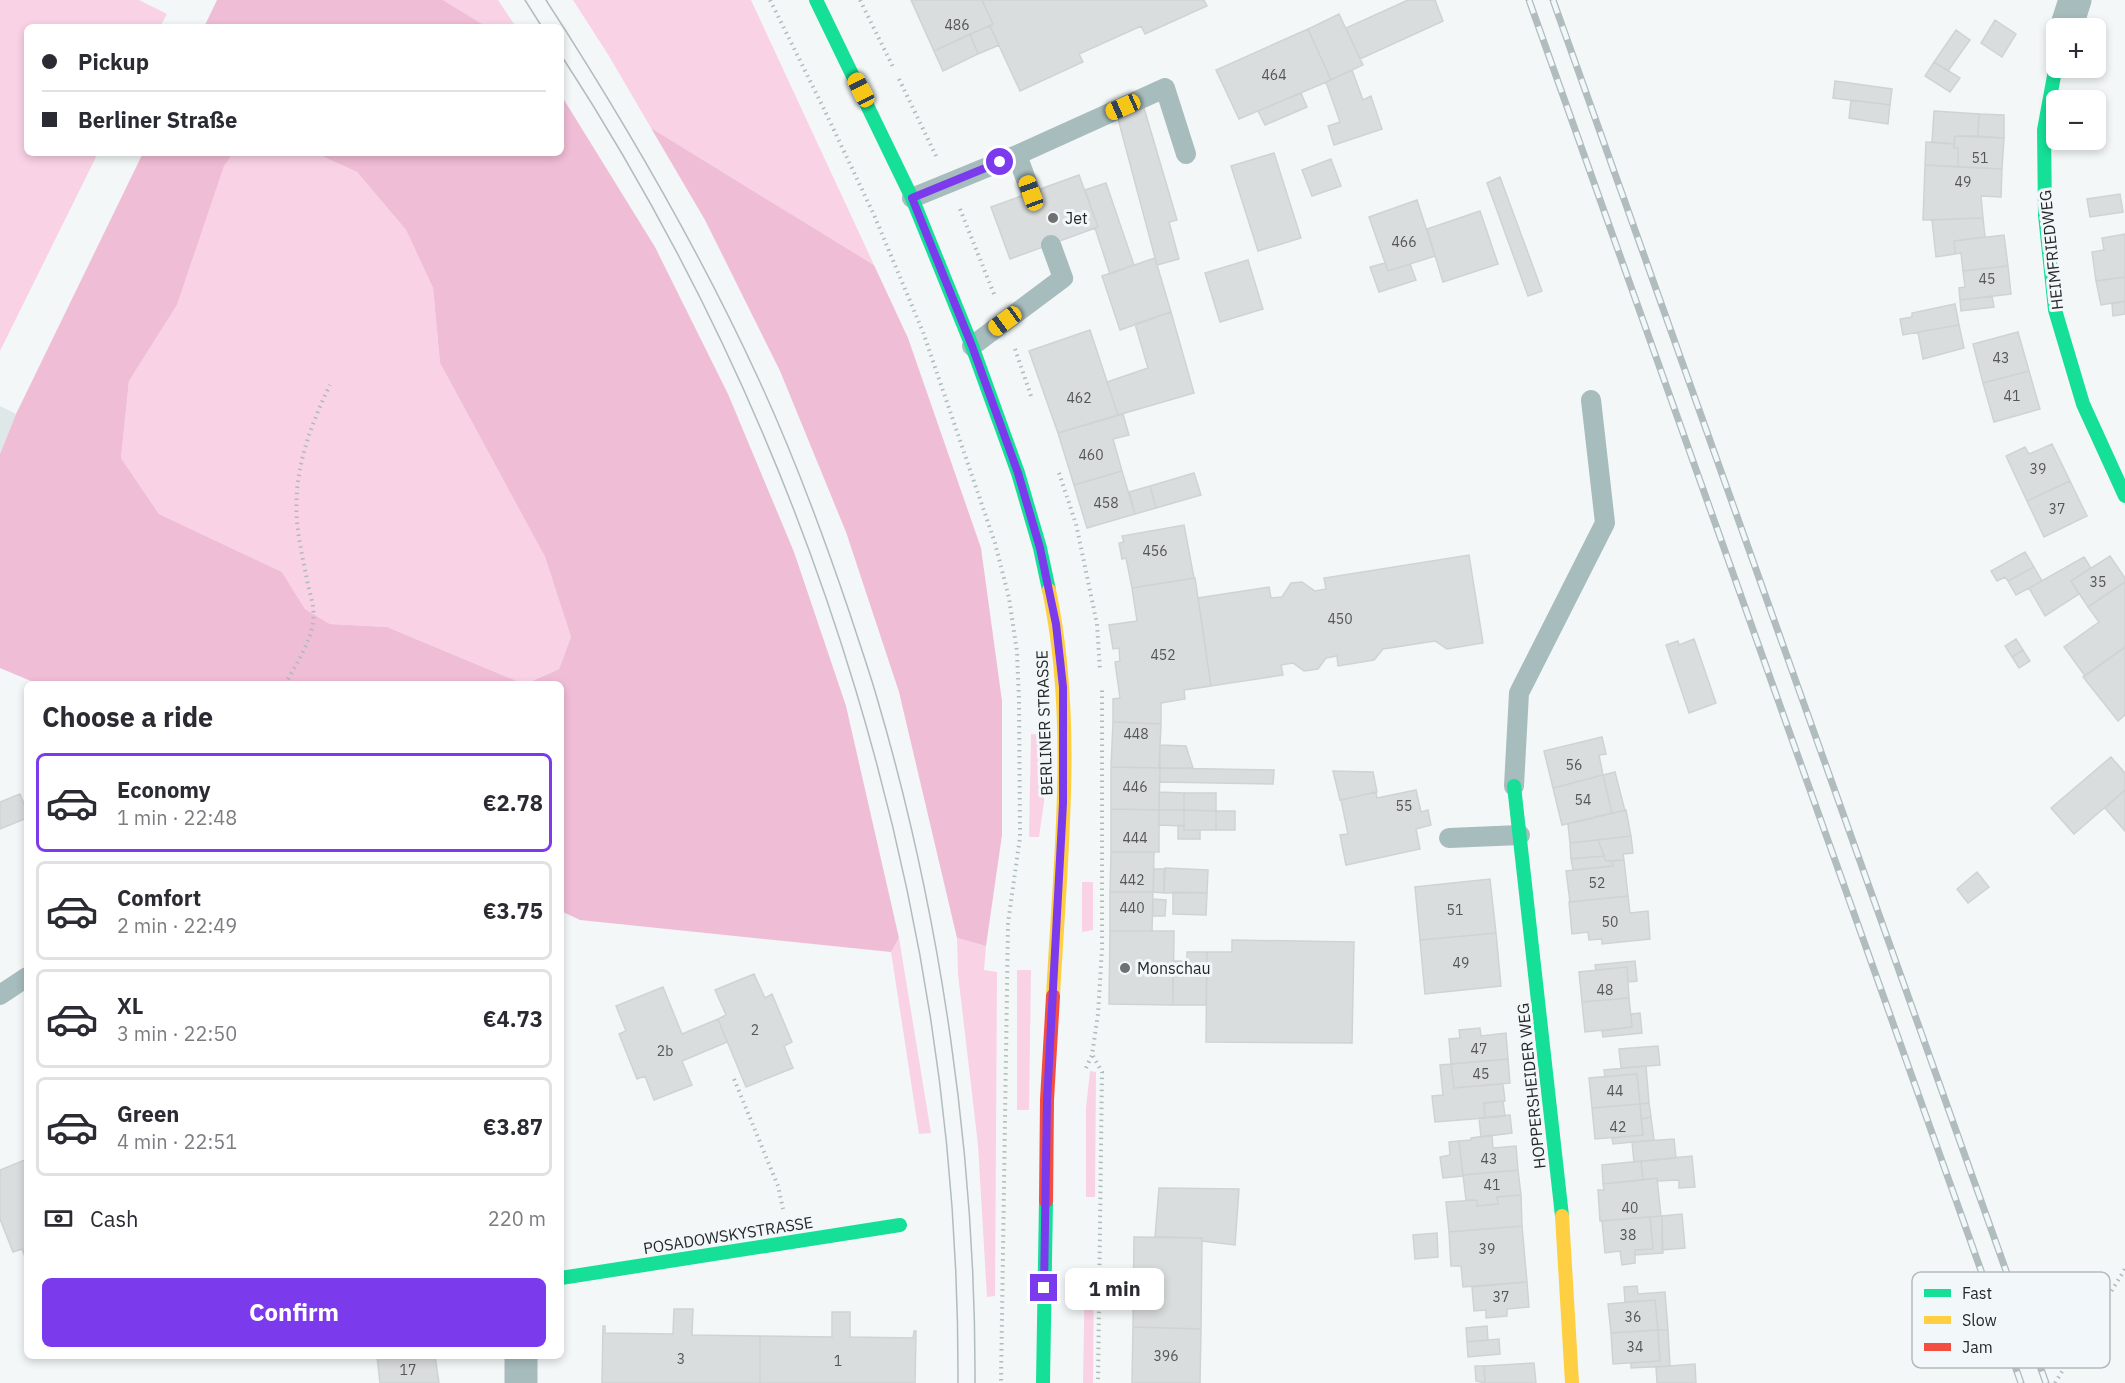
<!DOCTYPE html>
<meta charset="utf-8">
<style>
body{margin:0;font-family:"IBM Plex Sans",sans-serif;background:#f2f2f3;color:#2b2b33;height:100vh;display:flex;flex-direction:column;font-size:22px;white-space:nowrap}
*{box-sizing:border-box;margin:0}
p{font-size:20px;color:#7c7c81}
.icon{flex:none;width:33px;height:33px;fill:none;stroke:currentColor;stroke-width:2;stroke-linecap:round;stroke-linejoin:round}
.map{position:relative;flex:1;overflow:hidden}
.details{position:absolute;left:24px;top:681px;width:540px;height:678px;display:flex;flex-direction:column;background:#fff;border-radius:9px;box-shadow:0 3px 9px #0003}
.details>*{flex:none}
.top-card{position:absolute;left:24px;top:24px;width:540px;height:132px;border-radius:9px;box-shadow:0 3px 9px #0003;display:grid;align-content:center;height:132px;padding:0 18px;background:#fff}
.buttons{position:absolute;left:2046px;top:18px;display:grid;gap:12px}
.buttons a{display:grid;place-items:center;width:60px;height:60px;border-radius:9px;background:#fff;box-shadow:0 3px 9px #0003;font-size:30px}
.end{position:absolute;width:27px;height:27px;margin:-14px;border:8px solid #7c3aed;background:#fff;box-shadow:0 0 0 3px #fff}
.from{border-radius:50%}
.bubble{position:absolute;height:42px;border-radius:9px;background:#fff;box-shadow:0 3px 9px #0003;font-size:20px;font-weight:700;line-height:42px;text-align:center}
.car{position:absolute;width:18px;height:36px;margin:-18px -9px;border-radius:8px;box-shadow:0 0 4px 2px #0007;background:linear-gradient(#f5c518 24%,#345 0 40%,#f5c518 0 76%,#345 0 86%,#f5c518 0)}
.top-card b{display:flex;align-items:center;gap:21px;height:57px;font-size:22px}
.top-card b+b{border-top:2px solid #e1e1e2}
.top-card i{width:15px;height:15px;background:#2b2b33}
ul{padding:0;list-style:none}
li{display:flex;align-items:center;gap:18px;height:99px;margin:0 12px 9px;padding:0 6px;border:3px solid #e1e1e2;border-radius:9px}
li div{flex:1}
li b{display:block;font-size:22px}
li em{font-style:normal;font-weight:700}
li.on{border-color:#7c3aed}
li>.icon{width:54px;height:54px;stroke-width:1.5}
h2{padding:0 18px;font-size:27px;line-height:72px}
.pay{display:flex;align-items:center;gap:15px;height:66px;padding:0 18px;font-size:22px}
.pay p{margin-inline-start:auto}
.button{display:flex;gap:12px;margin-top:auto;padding:12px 18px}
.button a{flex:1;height:69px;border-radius:9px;background:#7c3aed;color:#fff;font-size:24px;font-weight:700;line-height:69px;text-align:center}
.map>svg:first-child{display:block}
.built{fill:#dee8e9}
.green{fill:#fad2e5}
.forest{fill:#f0bdd6}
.building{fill:#dadddd;stroke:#d0d3d3;stroke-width:1.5}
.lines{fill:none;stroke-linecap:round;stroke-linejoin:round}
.path{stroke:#adbbbc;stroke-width:4;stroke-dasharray:1.5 4.5;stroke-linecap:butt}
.lane{stroke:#a7bcbd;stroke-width:20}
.street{stroke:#a7bcbd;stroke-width:33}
.fast{stroke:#16e098;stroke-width:14}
.slow{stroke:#ffcf43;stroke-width:14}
.jam{stroke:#f24e42;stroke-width:14}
.tram{stroke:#b1bcbe;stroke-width:1.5}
.rail-casing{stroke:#b1bcbe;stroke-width:7}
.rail{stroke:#f2f8f9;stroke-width:4.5;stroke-dasharray:14;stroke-linecap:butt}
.route{stroke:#7c3aed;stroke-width:8}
.poi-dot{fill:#6e7071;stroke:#f2f8f9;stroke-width:2}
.labels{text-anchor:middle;stroke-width:6;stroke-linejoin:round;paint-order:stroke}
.number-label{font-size:14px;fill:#545657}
.poi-label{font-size:16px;fill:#262829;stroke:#f2f8f9;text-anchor:start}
.street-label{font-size:16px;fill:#262829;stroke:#f2f8f9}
.key{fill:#f2f8f9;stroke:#b5babb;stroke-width:1.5}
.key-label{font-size:16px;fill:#262829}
</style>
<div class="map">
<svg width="2125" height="1383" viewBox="0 0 2125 1383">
<rect width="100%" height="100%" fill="#f3f7f8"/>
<!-- built -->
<path class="built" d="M0,406L16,414L0,454Z"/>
<!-- green -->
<path class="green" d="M0,0H139L167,14L160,27H27V153H98L0,351Z
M443,0H498L516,27H487Z
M573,0H751L874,265L651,128L609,56Z
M233,153H315L357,172L406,230L433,288L440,363L545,557L571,637L559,669L524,684L387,627L330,624L305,609L282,572L159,514L121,458L129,381L177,305L224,165Z
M1031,734L1043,735L1044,802L1039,837H1029Z
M1082,882H1093V930L1082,932Z
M899,938L931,1133L919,1134L891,952Z
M957,938L986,946L984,970L997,972L995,1296L987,1297L978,1145L958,974Z
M1017,970H1031L1029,1110H1017Z
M1090,1071L1096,1072L1095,1197H1086V1108Z
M1085,1268H1094L1093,1383H1083Z"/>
<!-- forest -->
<path class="forest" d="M217,0H443L487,27H204Z
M561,95L655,247L728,394L794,552L846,706L899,938L891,952L580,920L561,911V684H525L559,669L571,637L545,557L440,363L433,288L406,230L357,172L315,153H561Z
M651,128L874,265L908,338L981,548L1002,701V835L986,946L957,938L899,692L846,532L780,371L705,220Z
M143,153H233L224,166L177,305L129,381L121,458L159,514L282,572L305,609L330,624L387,627L524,684H38L0,668V454L16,414Z"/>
<!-- building -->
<path class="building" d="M911,0H982L993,24L934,51Z
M982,0H1204L1207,6L1145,34L1141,26L1079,54L1083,62L1020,91L990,26L993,24Z
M1408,0H1435L1443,21L1360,59L1346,28Z
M1339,14L1363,65L1331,80L1308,29Z
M1995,20L2016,34L2002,57L1981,43Z
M990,26L999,45L978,54L970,34Z
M1308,29L1331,80L1239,119L1216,70Z
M1956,30L1970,40L1948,71L1934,62Z
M970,34L978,54L943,71L934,51Z
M1934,62L1960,78L1950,92L1925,76Z
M1352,70L1363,100L1371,96L1382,129L1334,145L1328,126L1340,122L1326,82Z
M1835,81L1892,89L1890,105L1833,98Z
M1301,93L1307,107L1265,125L1258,111Z
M1851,100L1890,105L1888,124L1849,118Z
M1144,108L1177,220L1169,222L1179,259L1157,265L1117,115Z
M1934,111L1979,114L1978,136H1955L1954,144L1932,142Z
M1979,114L2004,115V138L1978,136Z
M1955,136L2004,138L2002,169L1958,167V148H1954Z
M1926,142L1954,144V148H1958V167L1925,165Z
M1274,153L1301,238L1258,251L1231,166Z
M1331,159L1341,186L1312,196L1302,170Z
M1925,165L2002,169L2001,197L1981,196L1983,218L1923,220Z
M1079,175L1098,227L1010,259L991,207Z
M1500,177L1542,291L1528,296L1487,183Z
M1106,183L1134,265L1110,274L1095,228L1098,227L1085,190Z
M2120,194L2123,212L2090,217L2087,199Z
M1417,200L1435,256L1388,271L1369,217Z
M1480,211L1498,264L1443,282L1427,229Z
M1983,218L1985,237L1954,241L1955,254L1936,257L1932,220Z
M2125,234V277L2096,281L2092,252L2104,250L2102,238Z
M2004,235L2008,266L1963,271L1961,253L1955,254L1954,241Z
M1155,258L1171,312L1120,330L1102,276Z
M1248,260L1263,309L1220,322L1205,273Z
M1385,263L1388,271L1410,264L1416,280L1379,292L1370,267Z
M2008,266L2011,294L1960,300L1959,288L1965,287L1963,271Z
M2125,277V301L2101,305L2096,281Z
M1992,296L1994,307L1961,311L1960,300Z
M2125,301V314L2113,316L2112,304Z
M1955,304L1959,325L1903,335L1900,319L1912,317V313Z
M1171,312L1194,393L1118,415L1107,382L1148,368L1135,324Z
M1959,325L1964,348L1923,359L1918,332Z
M1090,330L1118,415L1058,433L1029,351Z
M2018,332L2029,371L1983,383L1973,344Z
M2029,371L2040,409L1994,422L1983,383Z
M1123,414L1129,435L1113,439L1122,471L1074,485L1058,433Z
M2052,444L2070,481L2027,501L2006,456L2025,447L2029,454Z
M1122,471L1135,514L1087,528L1074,485Z
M1194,473L1201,495L1156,508L1150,486Z
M2070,481L2087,516L2044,537L2027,501Z
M1150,486L1156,508L1135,514L1129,492Z
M1184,525L1194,578L1132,588L1126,558L1122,559L1119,543L1124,542L1122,536Z
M2025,552L2034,567L2008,581L2005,577L1997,581L1991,571Z
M1469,555L1483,643L1447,649L1435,641L1383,649L1374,660L1338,666L1337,656L1326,658L1318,669L1304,671L1293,663L1281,665L1283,675L1211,686L1198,598L1269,587L1271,598L1282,597L1291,583L1302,582L1315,591L1326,589L1324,578Z
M2110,556L2125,578V582L2088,607L2071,581Z
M2084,557L2091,568L2071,581L2079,594L2045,616L2029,588Z
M2034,567L2042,581L2016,595L2008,581Z
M1195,578L1211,686L1184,690L1185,699L1161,703V724L1113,722V699L1120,698L1115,662L1120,661L1119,648L1113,649L1109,625L1137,621L1132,588Z
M2125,582V647L2085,676L2064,647L2099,622L2088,607Z
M1694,639L1716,703L1689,713L1666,645L1678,641L1679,645Z
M2016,639L2023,650L2012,657L2005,646Z
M2125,647V715L2118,721L2083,677Z
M2023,650L2030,661L2019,668L2012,657Z
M1113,722L1161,724L1159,768L1111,767Z
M1602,737L1606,754L1599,755L1603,775L1553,788L1544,751Z
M1160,745L1186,746L1193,768H1160Z
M2111,757L2125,773V790L2074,834L2051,808Z
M1111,767L1160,768L1159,810L1111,809Z
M1160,768L1274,770L1273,784L1160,782Z
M1333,771L1373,772L1377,792L1340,800Z
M1615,772L1625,811L1612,813L1603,775Z
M1603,775L1612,813L1562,825L1553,788Z
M1416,790L1421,812L1428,810L1431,825L1416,829L1420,849L1346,865L1340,835L1348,834L1341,800L1376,792L1377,798Z
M2125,790V831L2105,808Z
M1159,792L1184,793V810H1159Z
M1184,793H1216V811L1184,810Z
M20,794L27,811V818L0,829V802Z
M1111,809L1159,810V852H1111Z
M1159,810H1184V826L1159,825Z
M1184,810L1216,811V830H1184Z
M1626,810L1631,836L1570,843L1568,824Z
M1216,811H1235V830H1216Z
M1178,825L1184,826V830H1200V839H1178Z
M1631,836L1633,853L1623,854L1624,860L1606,861L1598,840Z
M1598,840L1604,856L1571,859L1570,843Z
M1111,852H1154L1153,892H1110Z
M1604,856L1606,861H1612L1613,866L1573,870L1571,859Z
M1624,860L1628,896L1570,902L1566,871L1613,866L1612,861Z
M1165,868L1208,870L1207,893H1164Z
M1154,869H1164V893L1153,892Z
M1977,872L1989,887L1968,903L1957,889Z
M1490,879L1496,933L1420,940L1415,887Z
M1110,892H1153L1152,931H1110Z
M1173,892L1207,893L1206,915L1173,914Z
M1628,896L1630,913L1648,911L1650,939L1602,944V939L1589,940L1588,932L1572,934L1569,902Z
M1153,899L1166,900L1165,916H1153Z
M1110,931H1174L1173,1005L1109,1004Z
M1496,933L1501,986L1425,994L1420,940Z
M1232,940L1354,942L1352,1043L1206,1042L1207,952H1232Z
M1187,952H1207L1206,1005H1173V961H1187Z
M1635,961L1637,981L1628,982L1627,967L1596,970L1595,965Z
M1627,967L1629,998L1582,1002L1579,972Z
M754,974L765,998L772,994L792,1042L784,1046L793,1068L746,1087L718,1019L726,1015L715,990Z
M663,987L682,1034L718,1019L727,1042L682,1061L692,1085L654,1100L645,1076L637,1079L619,1034L626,1031L616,1006Z
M1629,998L1632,1027L1585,1032L1582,1002Z
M1640,1013L1642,1033L1603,1037L1602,1031L1632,1027L1631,1014Z
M1480,1028L1481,1036L1506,1033L1508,1059L1451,1064L1449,1039L1460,1038L1459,1030Z
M1658,1046L1660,1065L1621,1068L1619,1049Z
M1508,1059L1510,1083L1454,1088L1451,1064Z
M1451,1064L1454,1088L1503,1084L1505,1101L1484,1103L1485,1118L1435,1122L1432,1096L1443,1095L1440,1065Z
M1646,1066L1649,1103L1640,1104L1637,1074L1605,1077L1604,1070Z
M1637,1074L1640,1104L1592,1108L1589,1078Z
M1503,1101L1505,1116L1485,1118L1484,1103Z
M1649,1103L1651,1117L1641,1119L1640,1104Z
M1640,1104L1643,1135L1595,1139L1592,1108Z
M1510,1115L1512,1133L1481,1137L1479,1118Z
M1651,1117L1654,1140L1613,1144L1612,1138L1643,1135L1641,1119Z
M1492,1135L1493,1148L1516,1146L1518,1170L1463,1175L1459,1141L1471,1140V1138Z
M1674,1139L1676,1158L1634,1162L1632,1142Z
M1459,1141L1463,1176L1443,1178L1440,1157L1450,1155L1449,1142Z
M1692,1156L1695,1187L1679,1188V1180L1657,1181V1178L1643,1180L1641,1161Z
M27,1159V1262L22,1249L13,1252L0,1219V1170Z
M1641,1161L1643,1180L1603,1184L1602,1165Z
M1518,1170L1521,1195L1497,1197L1498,1204L1477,1206V1200H1466L1463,1175Z
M1657,1178L1661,1216L1600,1221L1598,1190H1604L1603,1184Z
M1159,1188L1239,1189L1235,1245L1202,1241V1238L1155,1237Z
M1521,1195L1522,1226L1449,1232L1446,1202L1477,1200V1206L1498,1204L1497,1197Z
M1682,1214L1685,1248L1662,1250V1216Z
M1662,1216L1663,1253L1635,1255V1250L1653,1249L1650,1217Z
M1650,1217L1653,1249L1635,1250V1263L1622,1265L1620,1251L1605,1253L1602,1221Z
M1522,1226L1527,1282L1463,1287L1461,1266H1451L1449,1232Z
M1437,1233L1438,1257L1415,1259L1413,1235Z
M1134,1237L1202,1238L1201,1329L1133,1327Z
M1527,1282L1529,1307L1507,1309V1316L1486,1318V1310L1474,1311L1472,1287Z
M1637,1286L1638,1294L1665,1292L1668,1330H1658L1655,1300L1625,1302L1624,1287Z
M1655,1300L1658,1330L1611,1333L1608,1304Z
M674,1309H693L692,1335L760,1336V1383H602L603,1326H605V1333L673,1334Z
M832,1312H850V1337L913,1338L914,1331H916L915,1383H760V1336L832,1337Z
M1487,1326L1488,1340L1467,1342L1466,1328Z
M1133,1327L1201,1329L1200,1383H1132Z
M1658,1330L1660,1361L1613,1364L1611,1333Z
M1658,1330H1668L1670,1366L1631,1368V1363L1660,1361Z
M1499,1339L1500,1354L1468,1357L1467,1342Z
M377,1356H435L439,1383H380Z
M1534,1363L1536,1383H1485L1484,1366Z
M1695,1364L1696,1383H1657L1656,1367Z
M1475,1366H1484L1485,1383L1476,1381Z"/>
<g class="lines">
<!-- path -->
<path class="path" d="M770,0L824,109L874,215L923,332L995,543L1009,598L1017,652L1019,700L1020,837L1008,923L1001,1383
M860,0L893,67
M899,79L936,156
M960,209L994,294
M1015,349L1031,396
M1059,473L1076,524L1097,624L1100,671
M285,684C295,667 311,641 313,622C315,609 311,597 308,585C304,564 299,543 297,522C293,473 309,428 330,385
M1093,1056L1102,1072L1098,1383
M1086,1068L1092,1055L1098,1014L1102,949V687
M734,1079L778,1186L783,1209
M2055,1383L2125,1269"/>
<!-- lane -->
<path class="lane" d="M1017,155L1031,193
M912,198L1017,155L1165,88L1186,154
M972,346L1063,278L1051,245
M1514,786L1519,693L1605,523L1591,400
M1449,838L1520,835
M0,995L27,977"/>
<!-- street -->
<path class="street" d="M2066,28L2075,0
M521,1383V1356"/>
<!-- fast -->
<path class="fast" d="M816,0L912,198L972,346L1018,473L1040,548L1049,590
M2056,65L2044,130L2045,215L2055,310L2083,404L2125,496
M1514,786L1562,1216
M561,1278L900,1225
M1043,1383L1046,1201"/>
<!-- slow -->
<path class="slow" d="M1049,590C1077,722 1060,862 1053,996
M1562,1216L1572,1383"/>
<!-- jam -->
<path class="jam" d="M1046,1201L1047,1100L1053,996"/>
<!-- tram -->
<path class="tram" d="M525,0L542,27
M546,0C625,122 698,247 759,380C794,456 823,534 850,614C859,642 869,670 877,698C941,915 976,1157 975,1383
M561,55C816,447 960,915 958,1383"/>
<defs>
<path id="rail" d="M1529,0L2021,1383
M1553,0L2046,1383"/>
</defs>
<!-- rail casing -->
<use href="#rail" class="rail-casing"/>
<!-- rail -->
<use href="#rail" class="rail"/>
</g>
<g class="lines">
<!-- route -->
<path class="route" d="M1000,162L912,198L972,346L1018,473L1040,548L1056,624L1063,687V803L1047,1100L1044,1288"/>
</g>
<!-- markers -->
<g class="poi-dot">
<circle cx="1053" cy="218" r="6"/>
<circle cx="1125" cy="968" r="6"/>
</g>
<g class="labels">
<!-- number labels -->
<g class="number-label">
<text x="957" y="30">486</text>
<text x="1274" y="80">464</text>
<text x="1980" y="163">51</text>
<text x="1963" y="187">49</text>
<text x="1404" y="247">466</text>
<text x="1987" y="284">45</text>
<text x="2001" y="363">43</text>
<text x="2012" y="401">41</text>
<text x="1079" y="403">462</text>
<text x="1091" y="460">460</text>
<text x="2038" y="474">39</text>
<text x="1106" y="508">458</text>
<text x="2057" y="514">37</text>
<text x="1155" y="556">456</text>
<text x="2098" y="587">35</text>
<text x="1340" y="624">450</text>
<text x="1163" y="660">452</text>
<text x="1136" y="739">448</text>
<text x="1574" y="770">56</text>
<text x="1135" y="792">446</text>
<text x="1583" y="805">54</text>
<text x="1404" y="811">55</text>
<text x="1135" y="843">444</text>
<text x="1132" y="885">442</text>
<text x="1597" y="888">52</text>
<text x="1132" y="913">440</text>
<text x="1455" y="915">51</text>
<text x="1610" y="927">50</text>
<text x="1461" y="968">49</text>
<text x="1605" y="995">48</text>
<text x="755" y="1035">2</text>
<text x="1479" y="1054">47</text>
<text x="665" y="1056">2b</text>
<text x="1481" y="1079">45</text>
<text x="1615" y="1096">44</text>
<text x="1618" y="1132">42</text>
<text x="1489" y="1164">43</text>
<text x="1492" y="1190">41</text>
<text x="1630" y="1213">40</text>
<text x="1628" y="1240">38</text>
<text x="1487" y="1254">39</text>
<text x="1501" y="1302">37</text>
<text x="1633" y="1322">36</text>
<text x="1635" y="1352">34</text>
<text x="1166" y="1361">396</text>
<text x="681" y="1364">3</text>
<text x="838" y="1366">1</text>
<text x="408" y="1375">17</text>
</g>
<!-- poi labels -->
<g class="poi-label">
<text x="1065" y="224">Jet</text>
<text x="1137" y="974">Monschau</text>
</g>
<!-- street labels -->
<g class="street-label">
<text transform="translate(2051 250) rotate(-96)" y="6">HEIMFRIEDWEG</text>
<text transform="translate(1044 723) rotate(-92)" y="6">BERLINER STRASSE</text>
<text transform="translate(1531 1086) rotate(-96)" y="6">HOPPERSHEIDER WEG</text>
<text transform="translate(728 1235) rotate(-9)" y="6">POSADOWSKYSTRASSE</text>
</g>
</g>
<!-- legend -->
<rect x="1912" y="1272" width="198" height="96" rx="9" class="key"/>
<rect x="1924" y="1289" width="27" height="8" fill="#16e098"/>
<rect x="1924" y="1316" width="27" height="8" fill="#ffcf43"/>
<rect x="1924" y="1343" width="27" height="8" fill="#f24e42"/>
<g class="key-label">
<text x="1962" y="1299">Fast</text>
<text x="1962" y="1326">Slow</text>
<text x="1962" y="1353">Jam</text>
</g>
</svg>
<div class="buttons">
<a>+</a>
<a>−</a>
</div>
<i class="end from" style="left:1000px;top:162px"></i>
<i class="end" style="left:1044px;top:1288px"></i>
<div class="bubble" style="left:1065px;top:1268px;width:99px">1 min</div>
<i class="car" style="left:861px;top:90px;rotate:333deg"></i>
<i class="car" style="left:1123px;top:107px;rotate:246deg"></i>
<i class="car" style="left:1031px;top:193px;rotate:340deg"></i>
<i class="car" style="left:1005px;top:321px;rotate:234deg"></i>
<div class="top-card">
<b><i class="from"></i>Pickup</b>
<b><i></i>Berliner Straße</b>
</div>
<section class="details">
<h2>Choose a ride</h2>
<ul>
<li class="on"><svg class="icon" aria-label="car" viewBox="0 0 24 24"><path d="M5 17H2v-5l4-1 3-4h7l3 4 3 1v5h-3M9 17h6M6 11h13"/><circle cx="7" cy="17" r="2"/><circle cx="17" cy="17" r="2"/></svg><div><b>Economy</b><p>1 min · 22:48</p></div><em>€2.78</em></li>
<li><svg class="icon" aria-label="car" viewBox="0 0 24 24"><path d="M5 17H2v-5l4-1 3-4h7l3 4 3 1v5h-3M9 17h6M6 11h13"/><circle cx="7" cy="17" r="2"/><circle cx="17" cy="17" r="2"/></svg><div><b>Comfort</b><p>2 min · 22:49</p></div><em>€3.75</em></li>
<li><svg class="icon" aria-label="car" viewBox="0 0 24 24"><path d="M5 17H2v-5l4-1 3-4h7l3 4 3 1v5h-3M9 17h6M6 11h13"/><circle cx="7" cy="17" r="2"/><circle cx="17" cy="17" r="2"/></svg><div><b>XL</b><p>3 min · 22:50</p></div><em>€4.73</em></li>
<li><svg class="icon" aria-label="car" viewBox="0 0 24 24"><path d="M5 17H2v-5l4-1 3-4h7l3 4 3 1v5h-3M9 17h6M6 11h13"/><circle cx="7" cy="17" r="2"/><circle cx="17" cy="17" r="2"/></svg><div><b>Green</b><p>4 min · 22:51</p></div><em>€3.87</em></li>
</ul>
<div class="pay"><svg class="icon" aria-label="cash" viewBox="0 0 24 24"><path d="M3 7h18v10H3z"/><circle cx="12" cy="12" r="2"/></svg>Cash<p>220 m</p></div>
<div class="button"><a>Confirm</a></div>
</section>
</div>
